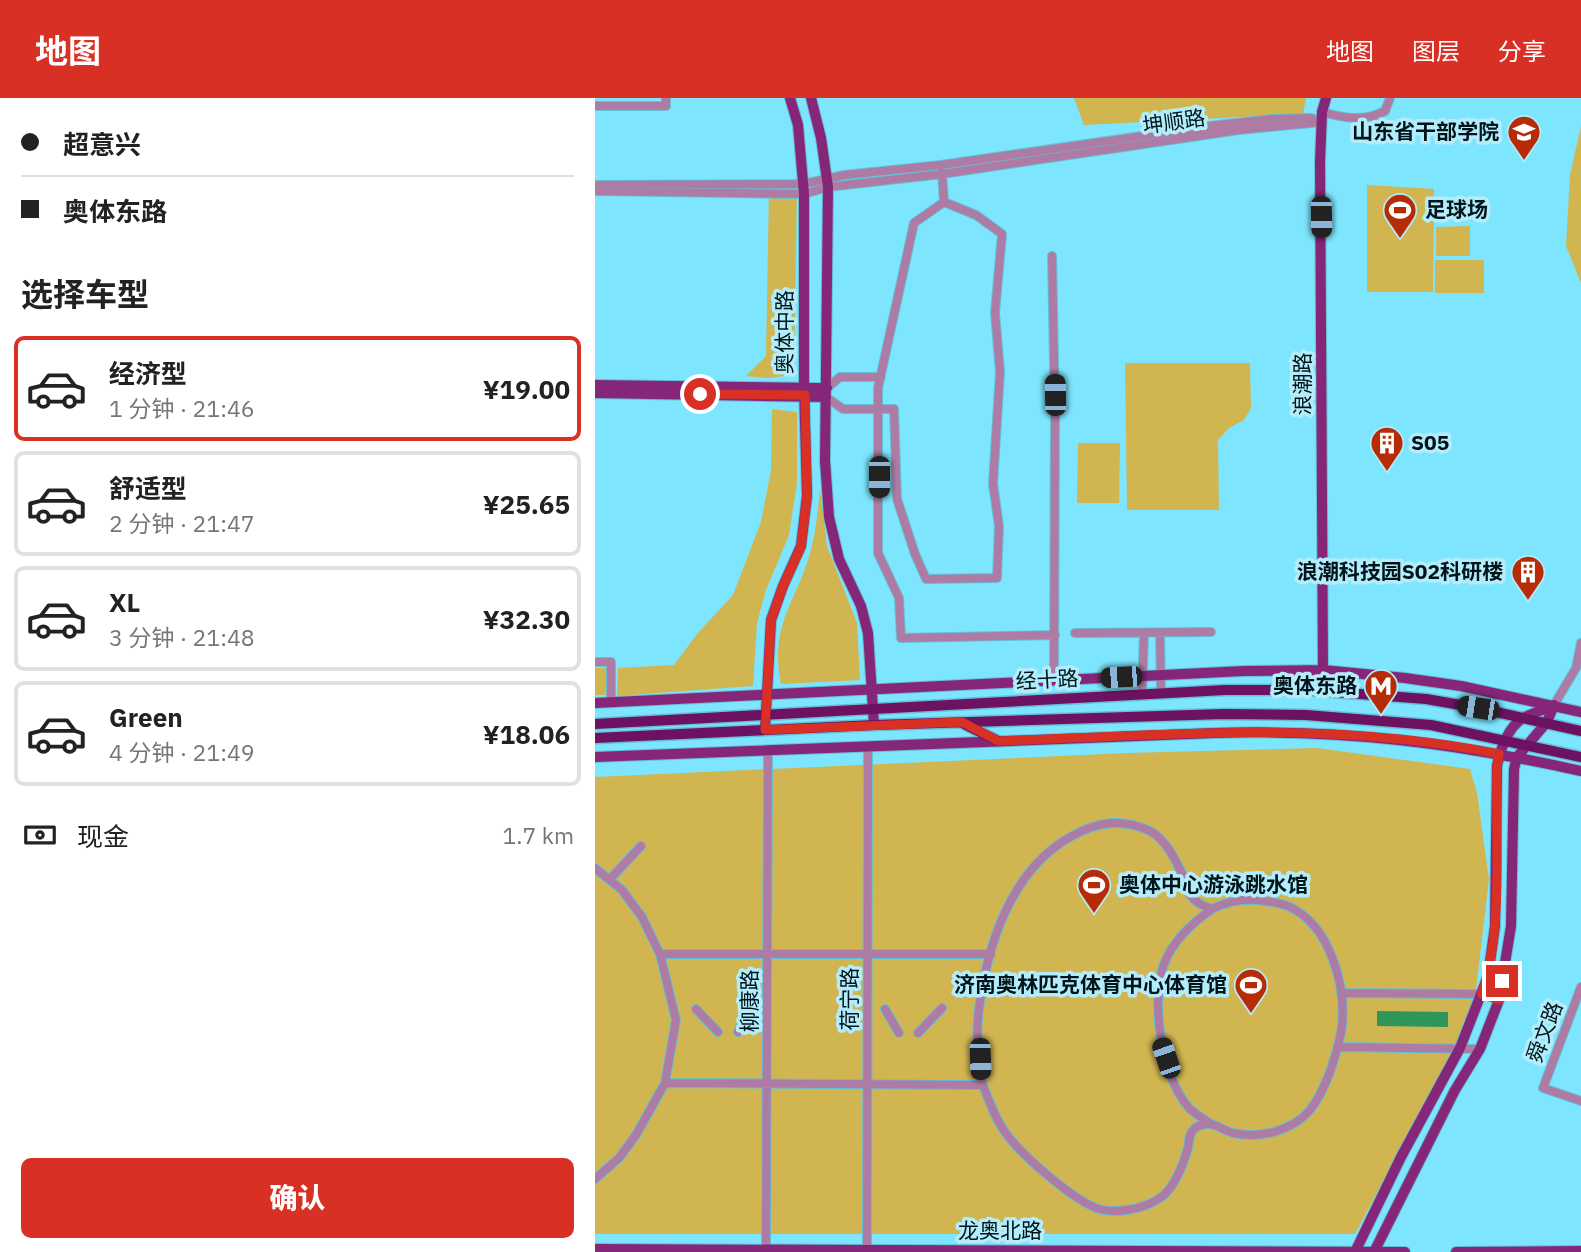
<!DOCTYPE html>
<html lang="zh">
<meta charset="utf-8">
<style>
body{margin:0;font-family:"IBM Plex Sans","Noto Sans SC",sans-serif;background:#f2f2f2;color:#222;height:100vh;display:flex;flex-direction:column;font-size:26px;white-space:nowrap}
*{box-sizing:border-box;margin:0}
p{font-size:23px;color:#767676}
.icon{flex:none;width:38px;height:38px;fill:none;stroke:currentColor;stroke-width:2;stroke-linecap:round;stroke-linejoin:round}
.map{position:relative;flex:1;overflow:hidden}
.panel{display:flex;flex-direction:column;background:#fff;width:595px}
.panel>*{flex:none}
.banner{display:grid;align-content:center;height:154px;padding:0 21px;background:#fff}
.end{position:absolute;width:32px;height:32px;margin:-16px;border:9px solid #d93025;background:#fff;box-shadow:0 0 0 4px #fff}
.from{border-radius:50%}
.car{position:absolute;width:21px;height:42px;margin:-21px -10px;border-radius:9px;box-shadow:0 0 5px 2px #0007;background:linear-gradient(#222 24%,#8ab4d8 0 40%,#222 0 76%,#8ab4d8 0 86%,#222 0)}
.banner b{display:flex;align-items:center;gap:24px;height:66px;font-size:26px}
.banner b+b{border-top:2px solid #e0e0e0}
.banner i{width:18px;height:18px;background:#222}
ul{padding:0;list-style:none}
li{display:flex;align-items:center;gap:21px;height:105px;margin:0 14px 10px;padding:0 7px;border:4px solid #e0e0e0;border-radius:10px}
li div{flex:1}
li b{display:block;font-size:26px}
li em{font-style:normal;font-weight:800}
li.on{border-color:#d93025}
li>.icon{width:63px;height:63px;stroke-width:1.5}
h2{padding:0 21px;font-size:32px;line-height:84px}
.pay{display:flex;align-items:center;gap:18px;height:77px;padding:0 21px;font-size:26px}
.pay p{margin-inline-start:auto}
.button{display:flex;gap:14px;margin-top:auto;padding:14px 21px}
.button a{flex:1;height:80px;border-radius:10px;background:#d93025;color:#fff;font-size:28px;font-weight:800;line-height:80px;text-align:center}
header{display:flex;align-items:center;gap:42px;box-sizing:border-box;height:98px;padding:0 35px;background:#d93025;color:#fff}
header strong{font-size:33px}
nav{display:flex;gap:38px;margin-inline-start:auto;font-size:24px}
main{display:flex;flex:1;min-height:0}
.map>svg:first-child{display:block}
.green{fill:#d1b551}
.water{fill:#2f955a}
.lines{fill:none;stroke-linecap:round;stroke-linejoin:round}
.minor-casing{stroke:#66bfd4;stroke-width:10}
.major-casing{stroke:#66bfd4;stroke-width:12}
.highway-casing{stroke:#66bfd4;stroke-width:13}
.minor{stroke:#ae7ba4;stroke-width:8}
.major{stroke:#862679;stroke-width:10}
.highway{stroke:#6d1161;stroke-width:10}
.route{stroke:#d93025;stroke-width:9}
.labels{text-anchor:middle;stroke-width:7;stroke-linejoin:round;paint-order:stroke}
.street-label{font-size:21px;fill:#001419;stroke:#b3ecfa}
.poi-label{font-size:21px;font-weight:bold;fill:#001419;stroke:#b3ecfa;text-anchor:end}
</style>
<header>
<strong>地图</strong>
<nav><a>地图</a><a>图层</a><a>分享</a></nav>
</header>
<main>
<section class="panel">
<div class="banner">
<b><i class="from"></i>超意兴</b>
<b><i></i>奥体东路</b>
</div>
<h2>选择车型</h2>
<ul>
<li class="on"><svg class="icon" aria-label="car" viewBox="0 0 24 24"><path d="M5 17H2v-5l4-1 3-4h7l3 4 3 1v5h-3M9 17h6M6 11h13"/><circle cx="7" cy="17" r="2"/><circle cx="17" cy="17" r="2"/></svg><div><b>经济型</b><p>1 分钟 · 21:46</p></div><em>¥19.00</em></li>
<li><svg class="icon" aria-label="car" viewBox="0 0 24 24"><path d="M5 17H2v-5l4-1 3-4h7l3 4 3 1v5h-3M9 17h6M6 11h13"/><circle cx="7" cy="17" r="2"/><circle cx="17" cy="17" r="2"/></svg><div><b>舒适型</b><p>2 分钟 · 21:47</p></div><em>¥25.65</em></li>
<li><svg class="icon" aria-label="car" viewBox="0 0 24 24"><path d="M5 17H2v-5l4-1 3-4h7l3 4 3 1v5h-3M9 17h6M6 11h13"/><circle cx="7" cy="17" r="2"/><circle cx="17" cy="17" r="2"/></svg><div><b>XL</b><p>3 分钟 · 21:48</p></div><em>¥32.30</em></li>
<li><svg class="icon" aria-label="car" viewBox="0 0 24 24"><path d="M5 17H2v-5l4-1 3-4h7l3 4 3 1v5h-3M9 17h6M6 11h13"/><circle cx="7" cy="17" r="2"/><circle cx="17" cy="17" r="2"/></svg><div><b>Green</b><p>4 分钟 · 21:49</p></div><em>¥18.06</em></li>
</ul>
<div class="pay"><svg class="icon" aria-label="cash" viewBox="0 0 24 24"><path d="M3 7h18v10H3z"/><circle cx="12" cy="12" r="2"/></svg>现金<p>1.7 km</p></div>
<div class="button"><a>确认</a></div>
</section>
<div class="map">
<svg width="986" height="1154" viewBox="0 0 986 1154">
<rect width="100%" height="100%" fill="#7de5fd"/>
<!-- green -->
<path class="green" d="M479,0H711L708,16L489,27Z
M986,28V185L971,148L975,77Z
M772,87L839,91L838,194H772Z
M202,90L199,277L172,280L151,278L171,258L174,92Z
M875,128V158H841V129Z
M840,162H889V195H840Z
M530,265H655L656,310L649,322L634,330L623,342L624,412H532Z
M177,311L202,314V385L194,437L171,492L162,525L158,588L22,598L23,570L79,567L102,536L138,497L166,424L176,372Z
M483,345H525L524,405H482Z
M225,390L232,448L262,525L265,582L186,586C174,527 201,505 215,455C221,434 223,412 225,390Z
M0,570H11L13,597H0Z
M722,650L875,671L882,695L894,781L880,900L863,943L760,1136H0V679L531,655Z"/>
<!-- water -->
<path class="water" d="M782,913L853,914V929L782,928Z"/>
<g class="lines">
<defs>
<path id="minor" d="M0,8H71V0
M727,14C748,20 770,24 790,13L795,0
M347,73L349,104L319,125L283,290V455L304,500L306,540L460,537
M0,87L209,86L249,77L346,67L623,27L678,21L716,20L727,24L644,32L347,76L233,89L209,96L0,93
M457,158L460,316L459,582
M232,290L245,279H286
M231,299L248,311H299L302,401L320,456L331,481L402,480L404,428L398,386L405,274L400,215L407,136L381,117L349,104
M480,535L616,534
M565,535L566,596
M0,564H16V604
M547,597L549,535
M959,607L981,570L986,545
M0,770L27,792L47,819L65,856L81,922L70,985L41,1037L24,1060L0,1081
M15,781L46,748
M65,856H396
M986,889L948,990L986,1003
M746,895L887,896L904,902
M101,911L123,934
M290,911L304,935
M143,934L154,911
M323,935L347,910
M743,949L885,951
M70,985L388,987C394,1003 400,1020 410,1034C425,1056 479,1103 504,1111C522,1116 549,1111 565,1100C580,1090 588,1067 593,1050C594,1043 594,1036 599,1031C603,1027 608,1026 614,1026C621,1026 630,1033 638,1035C665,1041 697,1033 715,1012C724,1001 730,987 735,974C740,959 745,944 747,928C751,887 735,828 695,809C687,805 677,804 669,803C652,800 633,803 617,811C609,808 601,805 595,797C593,793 592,787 590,782C582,765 571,740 553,732C526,720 502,724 477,738C414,772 390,853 383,920C381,939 384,960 385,978L388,987
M616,1026C609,1021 600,1016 594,1010C567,978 555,905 569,866C578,842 597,825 617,811
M171,1154L173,652
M272,1154L273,648"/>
<path id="major" d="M216,0L226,40L233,89L230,363L234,419L244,461L266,508L273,535L279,627
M0,287L232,290
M0,295L231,299
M728,572L725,64L727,14L731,0
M0,605L649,573L728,572L810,580L866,588L986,614
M170,632L176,522L188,488L206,448L212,398L209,289V96L203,27L195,0
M0,659L620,635C750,631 859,645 986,673
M0,1151L810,1154
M760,1154L806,1059L865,950L893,878L900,828L902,668C905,652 913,629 928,620C937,615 949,612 959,607
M779,1154L860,992L885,951L904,902L916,828L919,671L922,659L952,624L959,607
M861,1154L986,1153"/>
<path id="highway" d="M0,626L630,592H712L831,601L883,610L986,633
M369,626L403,643
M0,640L279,627L629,616L711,617L836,627L986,659"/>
</defs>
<!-- minor casing -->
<use href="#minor" class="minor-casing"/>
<!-- major casing -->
<use href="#major" class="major-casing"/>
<!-- highway casing -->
<use href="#highway" class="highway-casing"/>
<!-- minor -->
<use href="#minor" class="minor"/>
<!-- major -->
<use href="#major" class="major"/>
<!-- highway -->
<use href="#highway" class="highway"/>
</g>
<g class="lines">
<!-- route -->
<path class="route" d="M105,296L210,297L212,398L206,449L188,488L176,522L170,632L367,624L403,643C571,637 739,622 904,656L902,668C900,740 909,828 887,896L904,902L907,883"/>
</g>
<!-- icons -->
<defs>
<symbol id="university-pin" viewBox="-11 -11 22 30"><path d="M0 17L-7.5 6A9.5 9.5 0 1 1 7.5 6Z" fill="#b62c06" stroke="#b3ecfa"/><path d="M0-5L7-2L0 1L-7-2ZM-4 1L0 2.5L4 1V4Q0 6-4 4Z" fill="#fff"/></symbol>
<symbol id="stadium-pin" viewBox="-11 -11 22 30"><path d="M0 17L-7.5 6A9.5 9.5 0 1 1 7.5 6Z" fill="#b62c06" stroke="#b3ecfa"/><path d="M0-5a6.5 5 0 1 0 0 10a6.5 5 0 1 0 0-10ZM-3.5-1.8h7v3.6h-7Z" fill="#fff"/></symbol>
<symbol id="building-pin" viewBox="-11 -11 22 30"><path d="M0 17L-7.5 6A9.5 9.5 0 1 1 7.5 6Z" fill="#b62c06" stroke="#b3ecfa"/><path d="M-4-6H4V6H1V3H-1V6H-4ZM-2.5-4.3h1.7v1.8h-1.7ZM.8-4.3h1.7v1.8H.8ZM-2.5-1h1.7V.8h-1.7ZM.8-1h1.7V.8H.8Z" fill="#fff"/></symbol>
<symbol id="metro-pin" viewBox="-11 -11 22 30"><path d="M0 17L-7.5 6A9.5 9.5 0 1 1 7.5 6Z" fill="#b62c06" stroke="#b3ecfa"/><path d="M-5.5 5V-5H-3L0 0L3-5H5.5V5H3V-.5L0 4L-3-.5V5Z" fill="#fff"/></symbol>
</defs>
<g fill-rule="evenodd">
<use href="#university-pin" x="910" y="15" width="38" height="52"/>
<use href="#stadium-pin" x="786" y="93" width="38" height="52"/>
<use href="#building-pin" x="773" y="326" width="38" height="52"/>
<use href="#building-pin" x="914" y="455" width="38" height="52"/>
<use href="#metro-pin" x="767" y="569" width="38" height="52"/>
<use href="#stadium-pin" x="480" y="768" width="38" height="52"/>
<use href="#stadium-pin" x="637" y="868" width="38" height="52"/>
</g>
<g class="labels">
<!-- street labels -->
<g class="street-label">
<text transform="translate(579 24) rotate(-8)" y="7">坤顺路</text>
<text transform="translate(190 234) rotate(-90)" y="7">奥体中路</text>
<text transform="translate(708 286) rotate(-90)" y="7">浪潮路</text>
<text transform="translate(452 582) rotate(-3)" y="7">经十路</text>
<text transform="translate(255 901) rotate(-90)" y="7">荷宁路</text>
<text transform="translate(155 903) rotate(-90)" y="7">柳康路</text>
<text transform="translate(950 934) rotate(-69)" y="7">舜文路</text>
<text x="405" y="1140">龙奥北路</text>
</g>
<!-- poi labels -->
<g class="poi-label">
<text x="904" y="41">山东省干部学院</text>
<text x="830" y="119" text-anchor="start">足球场</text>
<text x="816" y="352" text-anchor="start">S05</text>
<text x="908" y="481">浪潮科技园S02科研楼</text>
<text x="762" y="595">奥体东路</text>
<text x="524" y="794" text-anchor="start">奥体中心游泳跳水馆</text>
<text x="632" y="894">济南奥林匹克体育中心体育馆</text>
</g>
</g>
</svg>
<i class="end from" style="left:105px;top:296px"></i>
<i class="end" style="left:907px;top:883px"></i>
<i class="car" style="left:726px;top:119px;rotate:179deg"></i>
<i class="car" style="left:460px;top:297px;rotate:359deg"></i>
<i class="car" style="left:284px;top:379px;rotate:180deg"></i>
<i class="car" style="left:526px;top:579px;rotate:267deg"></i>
<i class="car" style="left:883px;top:610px;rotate:279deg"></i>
<i class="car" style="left:571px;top:960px;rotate:341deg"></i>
<i class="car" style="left:385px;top:961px;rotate:178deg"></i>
</div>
</main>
